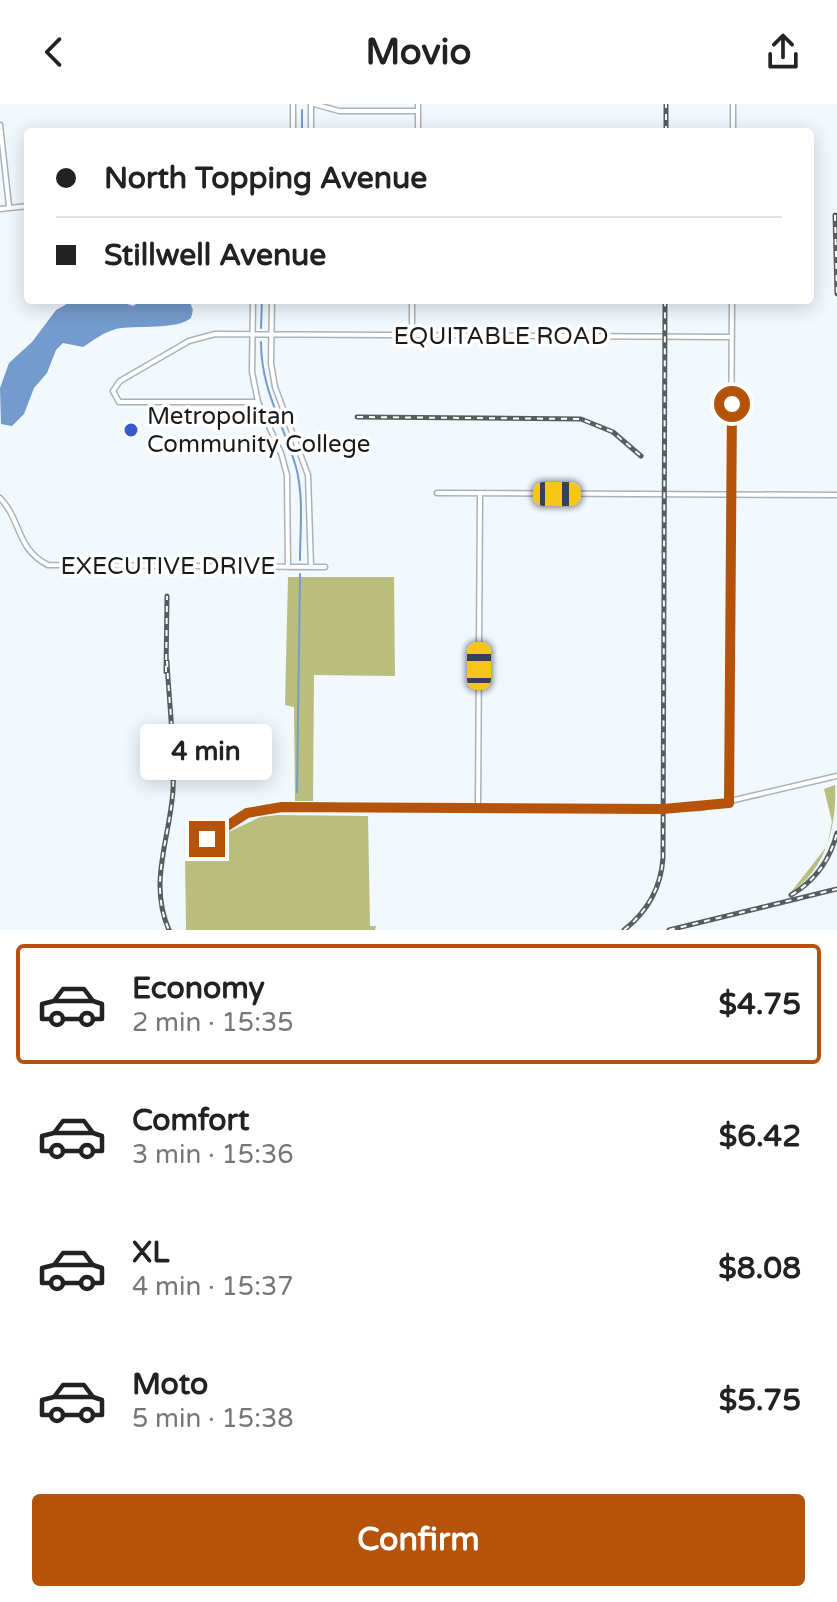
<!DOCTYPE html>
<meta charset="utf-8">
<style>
body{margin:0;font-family:"Varela Round",sans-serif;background:#f2f2f2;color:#222;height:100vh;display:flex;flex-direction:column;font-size:30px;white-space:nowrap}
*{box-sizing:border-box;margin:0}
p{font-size:26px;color:#767676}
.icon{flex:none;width:44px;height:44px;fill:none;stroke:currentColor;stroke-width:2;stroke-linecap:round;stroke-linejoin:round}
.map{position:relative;height:826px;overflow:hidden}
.details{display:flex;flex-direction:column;background:#fff;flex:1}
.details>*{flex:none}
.top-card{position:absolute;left:24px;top:24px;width:790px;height:176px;border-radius:8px;box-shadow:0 4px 20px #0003;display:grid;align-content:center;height:176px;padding:0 32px;background:#fff}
.end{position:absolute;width:36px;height:36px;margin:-18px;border:10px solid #b45309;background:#fff;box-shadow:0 0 0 4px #fff}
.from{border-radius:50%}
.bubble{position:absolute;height:56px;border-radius:8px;background:#fff;box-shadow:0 4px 20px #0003;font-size:26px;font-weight:700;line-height:56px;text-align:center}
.car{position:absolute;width:24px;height:48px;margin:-24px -12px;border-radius:10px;box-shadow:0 0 6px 2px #0007;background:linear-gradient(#f5c518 24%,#345 0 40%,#f5c518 0 76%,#345 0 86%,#f5c518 0)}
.top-card b{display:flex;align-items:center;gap:28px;height:76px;font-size:30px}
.top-card b+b{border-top:2px solid #e0e0e0}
.top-card i{width:20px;height:20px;background:#222}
ul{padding:14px 0 0;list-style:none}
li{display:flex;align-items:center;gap:24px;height:120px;margin:0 16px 12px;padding:0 16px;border:4px solid transparent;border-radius:8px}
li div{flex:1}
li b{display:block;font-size:30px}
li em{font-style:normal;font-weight:700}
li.selected{border-color:#b45309}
li>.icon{width:72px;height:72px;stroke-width:1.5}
.action{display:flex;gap:16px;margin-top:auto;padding:16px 32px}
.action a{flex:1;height:92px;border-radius:8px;background:#b45309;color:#fff;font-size:32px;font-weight:700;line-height:92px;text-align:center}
header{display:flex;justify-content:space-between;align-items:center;height:104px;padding:0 32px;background:#fff;font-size:36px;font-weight:700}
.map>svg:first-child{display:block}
.forest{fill:#b9be7e}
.water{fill:#749bcd}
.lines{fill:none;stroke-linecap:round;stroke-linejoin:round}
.stream{stroke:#749bcd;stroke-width:2}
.street-casing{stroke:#abb2b7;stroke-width:7}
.street{stroke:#fff;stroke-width:4}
.rail-casing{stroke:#575c5f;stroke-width:5}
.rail{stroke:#fff;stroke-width:2;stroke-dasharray:6;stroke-linecap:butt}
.route{stroke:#b45309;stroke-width:10}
.poi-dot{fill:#375acb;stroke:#fff;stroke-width:3}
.labels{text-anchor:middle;stroke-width:7;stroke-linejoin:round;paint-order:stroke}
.street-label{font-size:24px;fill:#181b1d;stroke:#fff}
.poi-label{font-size:24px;fill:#181b1d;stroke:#fff;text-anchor:start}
</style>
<header><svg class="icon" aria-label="back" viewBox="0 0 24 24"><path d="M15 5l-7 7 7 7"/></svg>Movio<svg class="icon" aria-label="share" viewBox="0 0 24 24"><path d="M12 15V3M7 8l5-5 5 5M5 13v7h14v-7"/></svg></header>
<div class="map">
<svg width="837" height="826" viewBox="0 0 837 826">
<rect width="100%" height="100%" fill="#f1f8fe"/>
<!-- forest -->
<path class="forest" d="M288,473H394L395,572L314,571L313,697H295L294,603L285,601Z
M835,681C837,722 826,765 791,788L827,742L832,718L824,685Z
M278,711L368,712L370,822H376L375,826H186L185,750L216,743L220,732L260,713Z"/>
<!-- water -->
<path class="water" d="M74,196H116L133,202L143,196H189L193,206L191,214C177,226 136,221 116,225C102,229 94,236 83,243L63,239L56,246L47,269L34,284L24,310L12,322L1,320L0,284L9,259L32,238L56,206Z"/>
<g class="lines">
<!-- stream -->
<path class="stream" d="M302,28V6
M261,224L262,196
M261,238C261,286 283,318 296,363C304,393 300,425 300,456
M297,688L300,470"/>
<defs>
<path id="street" d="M311,0V28
M314,0L339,7H418
M733,0V28
M0,21L9,102
M293,28V0
M418,28V0
M0,105L28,102
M253,196L252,268L258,298L281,349L287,371L288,463
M272,196L271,259L275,283L308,371L311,463
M412,231V196
M258,298H119L113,287L120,277L189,237L215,230L732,233
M437,389L837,391
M0,394C22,417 16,445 48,461L325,463
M729,699L732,196
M478,703L480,390
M207,735L247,709L267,704H700L837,672"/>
</defs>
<!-- street casing -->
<use href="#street" class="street-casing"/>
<!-- street -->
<use href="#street" class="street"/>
<defs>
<path id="rail" d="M666,28V0
M835,111L837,190
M357,313L581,315L613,328L641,352
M167,557C169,600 175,642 173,686C170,734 148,779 169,826
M166,568L167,492
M791,791C815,777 830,756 837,729
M624,826C647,808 661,783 663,754L665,196
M669,826L837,785"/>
</defs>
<!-- rail casing -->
<use href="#rail" class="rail-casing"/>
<!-- rail -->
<use href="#rail" class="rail"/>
</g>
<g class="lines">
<!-- route -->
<path class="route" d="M207,735L247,709L282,703L663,705L729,699L732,300"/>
</g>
<!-- markers -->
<circle class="poi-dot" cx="131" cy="326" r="8"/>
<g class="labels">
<!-- street labels -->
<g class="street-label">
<text x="501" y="240">EQUITABLE ROAD</text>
<text x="168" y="470">EXECUTIVE DRIVE</text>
</g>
<!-- poi labels -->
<g class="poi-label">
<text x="147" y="320">Metropolitan<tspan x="147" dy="28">Community College</tspan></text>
</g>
</g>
</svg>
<i class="end from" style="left:732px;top:300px"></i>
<i class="end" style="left:207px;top:735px"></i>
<div class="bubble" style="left:140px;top:620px;width:132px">4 min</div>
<i class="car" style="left:557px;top:390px;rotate:90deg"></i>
<i class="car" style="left:479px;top:562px;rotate:0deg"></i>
<div class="top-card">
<b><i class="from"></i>North Topping Avenue</b>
<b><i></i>Stillwell Avenue</b>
</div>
</div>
<section class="details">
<ul>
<li class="selected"><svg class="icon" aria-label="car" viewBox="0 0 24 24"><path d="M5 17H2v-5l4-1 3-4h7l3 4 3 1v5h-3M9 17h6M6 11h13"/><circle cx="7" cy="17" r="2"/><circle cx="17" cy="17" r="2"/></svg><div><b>Economy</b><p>2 min · 15:35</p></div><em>$4.75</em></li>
<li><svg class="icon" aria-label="car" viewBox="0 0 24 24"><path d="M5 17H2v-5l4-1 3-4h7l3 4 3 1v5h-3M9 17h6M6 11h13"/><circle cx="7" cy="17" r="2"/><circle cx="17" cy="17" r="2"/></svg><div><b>Comfort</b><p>3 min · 15:36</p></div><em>$6.42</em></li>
<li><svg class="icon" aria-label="car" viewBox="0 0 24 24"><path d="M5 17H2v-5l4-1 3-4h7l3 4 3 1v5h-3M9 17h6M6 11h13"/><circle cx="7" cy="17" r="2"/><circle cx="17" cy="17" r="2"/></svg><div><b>XL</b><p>4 min · 15:37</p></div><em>$8.08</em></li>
<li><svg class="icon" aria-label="car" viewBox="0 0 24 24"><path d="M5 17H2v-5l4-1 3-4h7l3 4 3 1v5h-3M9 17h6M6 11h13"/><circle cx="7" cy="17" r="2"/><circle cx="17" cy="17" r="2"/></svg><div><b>Moto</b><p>5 min · 15:38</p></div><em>$5.75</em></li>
</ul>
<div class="action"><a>Confirm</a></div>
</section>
